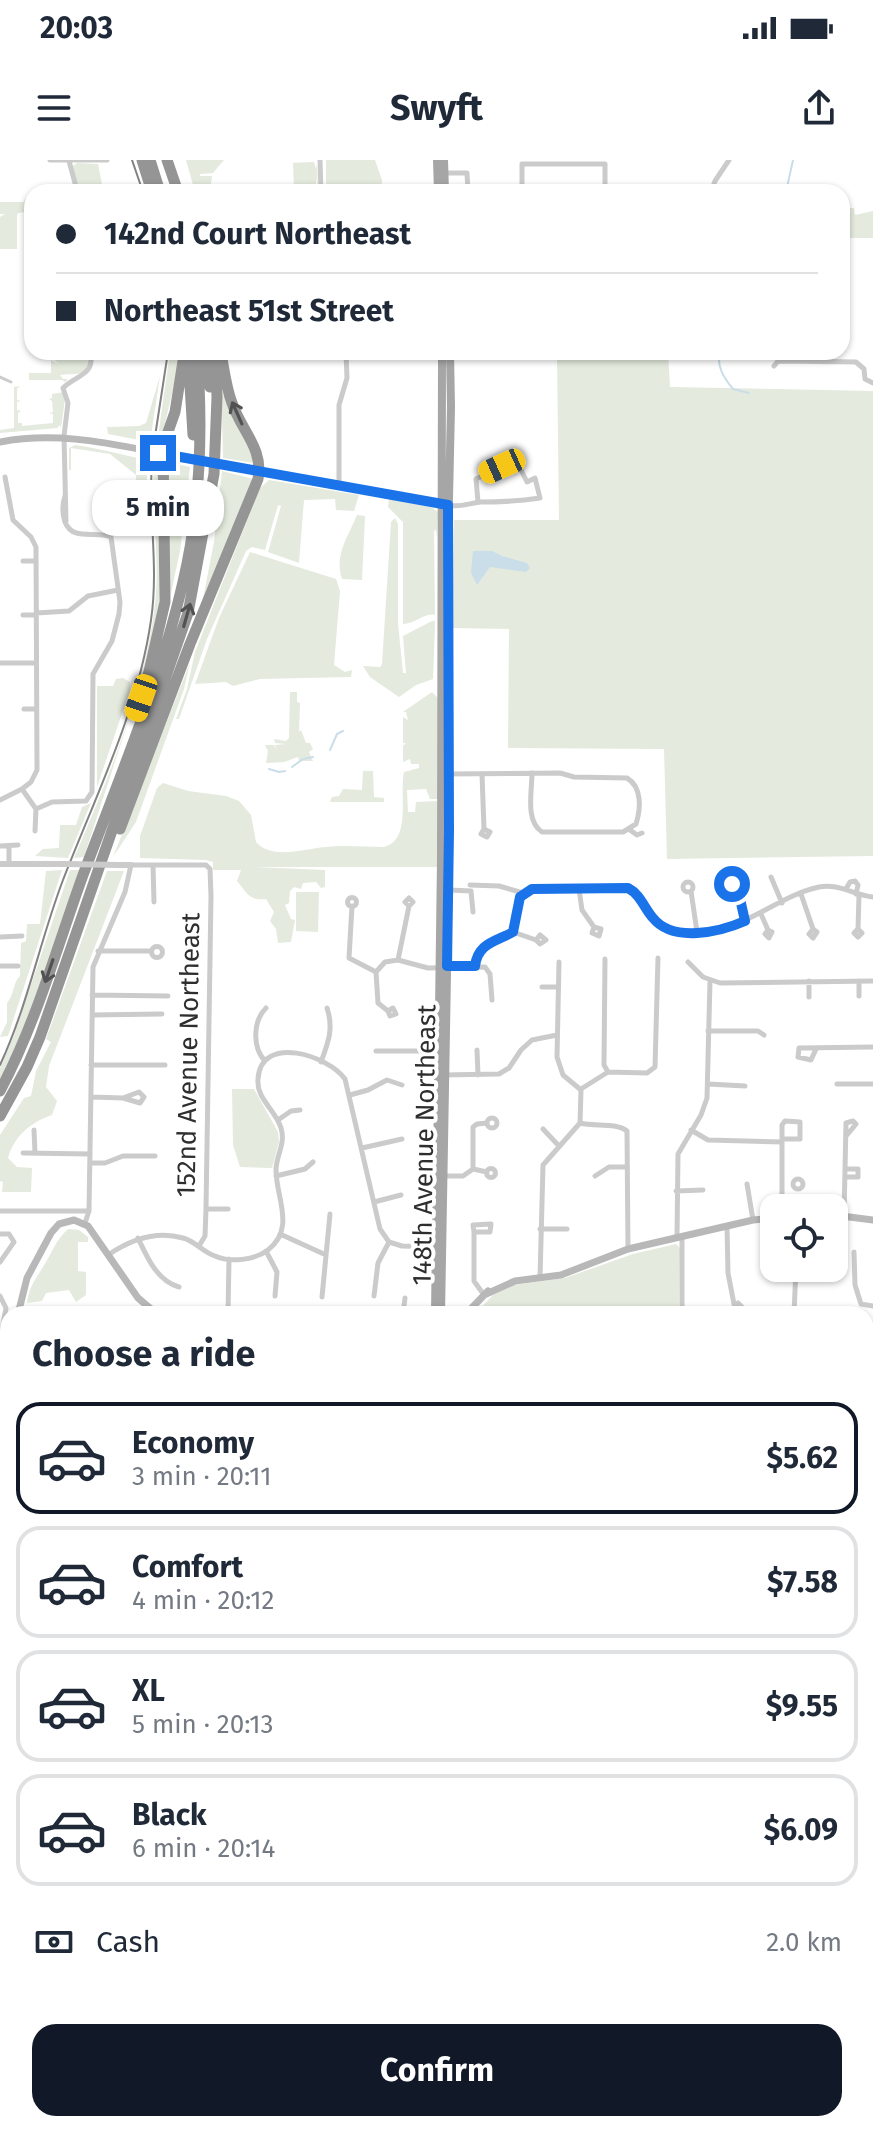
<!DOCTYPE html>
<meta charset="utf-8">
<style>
body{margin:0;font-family:"Fira Sans",sans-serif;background:#f6f6f7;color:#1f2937;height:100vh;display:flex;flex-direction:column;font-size:30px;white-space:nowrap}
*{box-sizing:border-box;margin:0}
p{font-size:26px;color:#747a83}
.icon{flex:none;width:44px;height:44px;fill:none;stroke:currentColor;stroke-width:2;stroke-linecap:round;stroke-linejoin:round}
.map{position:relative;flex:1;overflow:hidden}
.panel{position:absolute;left:0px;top:1146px;width:874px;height:826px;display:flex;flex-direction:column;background:#fff;border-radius:24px 24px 0 0;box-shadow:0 2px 6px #0004}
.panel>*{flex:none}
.banner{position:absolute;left:24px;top:24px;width:826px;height:176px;border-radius:24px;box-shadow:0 2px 6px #0004;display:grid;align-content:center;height:176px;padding:0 32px;background:#fff}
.controls{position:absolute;left:760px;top:1034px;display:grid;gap:16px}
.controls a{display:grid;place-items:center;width:88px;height:88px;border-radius:16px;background:#fff;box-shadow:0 2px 6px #0004;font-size:40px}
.end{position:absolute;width:36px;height:36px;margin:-18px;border:10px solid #1a73e8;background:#fff;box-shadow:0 0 0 4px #fff}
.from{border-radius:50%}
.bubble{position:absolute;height:56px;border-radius:24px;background:#fff;box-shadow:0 2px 6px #0004;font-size:26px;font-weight:700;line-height:56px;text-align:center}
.car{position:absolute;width:24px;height:48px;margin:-24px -12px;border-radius:10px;box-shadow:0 0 6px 2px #0007;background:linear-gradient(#f5c518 24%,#345 0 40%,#f5c518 0 76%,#345 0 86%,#f5c518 0)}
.banner b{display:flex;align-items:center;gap:28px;height:76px;font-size:30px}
.banner b+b{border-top:2px solid #e0e1e3}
.banner i{width:20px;height:20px;background:#1f2937}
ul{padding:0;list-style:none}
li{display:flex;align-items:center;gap:24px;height:112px;margin:0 16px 12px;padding:0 16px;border:4px solid #e0e1e3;border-radius:24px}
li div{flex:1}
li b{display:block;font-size:30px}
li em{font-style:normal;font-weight:700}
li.on{border-color:#111827}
li>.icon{width:72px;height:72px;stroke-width:1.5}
h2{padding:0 32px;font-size:36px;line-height:96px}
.pay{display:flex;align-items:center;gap:20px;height:88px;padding:0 32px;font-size:30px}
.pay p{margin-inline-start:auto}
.primary-button{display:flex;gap:16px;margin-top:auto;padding:16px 32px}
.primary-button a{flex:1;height:92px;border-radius:24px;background:#111827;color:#fff;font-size:32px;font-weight:700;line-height:92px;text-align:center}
.status{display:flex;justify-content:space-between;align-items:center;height:56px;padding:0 40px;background:#fff;direction:ltr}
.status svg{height:22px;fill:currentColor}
header{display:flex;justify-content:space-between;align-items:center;height:104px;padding:0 32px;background:#fff;font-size:36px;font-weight:700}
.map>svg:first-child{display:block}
.green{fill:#e4eadd}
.water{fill:#cadee9}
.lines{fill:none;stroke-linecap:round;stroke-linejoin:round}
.stream{stroke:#cadee9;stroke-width:2}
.pedestrian{stroke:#cbcbcb;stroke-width:3}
.minor{stroke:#cbcbcb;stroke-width:5}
.tertiary{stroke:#cbcbcb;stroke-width:6}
.secondary{stroke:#b8b8b8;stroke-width:7}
.primary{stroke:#a6a6a6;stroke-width:8}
.motorway{stroke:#959595;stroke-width:11}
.tram{stroke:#838383;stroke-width:2}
.tertiary-bridge{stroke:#cbcbcb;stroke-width:6}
.secondary-bridge{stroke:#b8b8b8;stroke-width:7}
.oneway{stroke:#525252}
.route{stroke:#1a73e8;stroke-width:10}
.labels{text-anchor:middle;stroke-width:8;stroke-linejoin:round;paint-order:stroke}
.street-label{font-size:26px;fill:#2e2e2e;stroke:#fff}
</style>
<div class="status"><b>20:03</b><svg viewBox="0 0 49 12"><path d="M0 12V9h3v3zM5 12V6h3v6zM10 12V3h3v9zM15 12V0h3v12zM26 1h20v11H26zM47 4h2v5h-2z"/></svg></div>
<header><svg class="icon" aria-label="menu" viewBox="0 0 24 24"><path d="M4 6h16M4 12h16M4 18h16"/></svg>Swyft<svg class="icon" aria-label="share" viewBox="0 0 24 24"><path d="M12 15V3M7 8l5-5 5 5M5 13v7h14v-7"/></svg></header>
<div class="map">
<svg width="873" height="1971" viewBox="0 0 873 1971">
<rect width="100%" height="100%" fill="#fff"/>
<!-- green -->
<path class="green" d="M186,0H224L213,13L200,14V16H212L210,32H195Z
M326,0H375L382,20L381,32H326Z
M314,2L316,9L317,4L318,32L316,17V32H294L293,3H288Z
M77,3L98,4L103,29L99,32H82V29L76,32L73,6Z
M31,34L32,46L26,45L32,47V51L18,53L17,56V89H0V57L5,54H0V42H24L25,39H30Z
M842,48H854L855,55L873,51V78H842Z
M51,192H86L89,194C91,220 75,212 60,215L63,219H68L65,222L62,220H29V213H51V200L59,204L51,197Z
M170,192H179V203L161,281L157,284Z
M557,192H668L670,227L873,231V696L667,699L664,589L508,588L509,469L452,468L454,360H559Z
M221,210L255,296L254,303L223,298Z
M160,216L150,282L108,274L107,267L139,266L146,263Z
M20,226L17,229V240L21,241L17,242V250L21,251L18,253V263H22V266L53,263V254L49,253L53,252L52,241L49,239L52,238V234L64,232L65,239L61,268L60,265L57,268L0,273V270L14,268V227Z
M75,285C98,288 122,295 147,300V358L136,345V315L110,294L71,288V310H69V288Z
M167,302L190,307L180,391L168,447Z
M154,303L160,308L157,330L160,341L159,448L151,491L84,697L74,698C109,617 149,521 156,433C159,390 151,346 154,303Z
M222,311L253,319L201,449L214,382Z
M269,320L359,335L354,351L336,350L335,339L304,340L299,403L268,392L281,346L278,345L265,390L252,387L246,391L207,479L179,559H176L187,529L195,492L260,328Z
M389,339L431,347L438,352L437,377L436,370L434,371L435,455C425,452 415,464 403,464V362L388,347Z
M357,355L365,356L362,420L342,419C334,395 348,377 357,355Z
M395,358L398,364V464L403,513H406L403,476L432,461H435V466L433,519L416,525L399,537L370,517L363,506L380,507L382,504L391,362Z
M250,392L336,419L340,431L334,505L345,512L352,510L351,517L260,519L233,526L226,522L195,524L219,458Z
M190,503L184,529L136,662L113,697Z
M123,518L130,522V530L97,627V526H113L116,519Z
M290,532H297V542L300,543L299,572L301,570L306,583H310L313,589L309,592L313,601H299L298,597L284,602L266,603L268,591L265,585H274L277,591L275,585L286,584L275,583L274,579L286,581L289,578Z
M432,532L438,538L439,639H430L426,629L407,630L408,652H415L416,642L437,641V707H254L325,710V727L321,728L316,722L303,723L301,729L294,727L290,731L289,743L285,745L291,759L295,760L291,782L278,783L276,769L270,761L274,752L266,739C249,741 247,733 237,721L241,710H213V702L206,700L140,698V676L157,628L163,623L188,631L226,636L239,641L251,655L256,682C272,700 304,689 325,687C344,685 364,687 384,687C412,680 399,634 404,612L419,608V604H411L410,599L403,602V586L406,583H403V557L408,560L406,552H403Z
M363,611H373L374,637L384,638V642H330L332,637L339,636L343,629L362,630Z
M91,643L68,698L35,696L43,689L59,688L60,665H76L82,647Z
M62,710L8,876L0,877L7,862V843C15,834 12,824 20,816L21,783L26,781L27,764H40L46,711Z
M70,710H81L25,868L0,922V908L13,878Z
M107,711H124L49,906L46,927L57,941L52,955C31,962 14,976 8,998L17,1007L32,1008L31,1032H2L3,1022L0,1021V975L24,938L31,936L36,911L51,882L46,879Z
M296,732H319L318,772L296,771Z
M232,929H254L278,972L279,982L272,1008L240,1007L233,985Z
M68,1069L79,1070L88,1077V1082H78V1111L86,1112V1135L76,1142L69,1130L46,1133L42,1141L27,1143C30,1125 34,1122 43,1107C52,1093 55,1081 68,1069Z
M676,1084L680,1088L679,1154H475L493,1135L507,1126L565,1118L633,1094Z
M0,1553H4L8,1570V1653L0,1650Z"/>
<!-- water -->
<path class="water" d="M473,391H492L502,396L527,403L530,408L526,412L490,407L477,425L471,413Z"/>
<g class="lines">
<!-- stream -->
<path class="stream" d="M786,32L793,0
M720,192C716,206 724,218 733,229L749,233
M330,590L337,574L343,571
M292,607L303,599L313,597
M269,609L279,612L285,611
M438,1964V1971"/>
<!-- pedestrian -->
<path class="pedestrian" d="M0,217L11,222"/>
<!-- minor -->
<path class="minor" d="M50,0H107
M320,0L321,32
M69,1L75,23L74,32
M445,13H467L468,32
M522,32V4H605V32
M711,32L715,21L729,0
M774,206L778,201L856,202L864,209L865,219L873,223
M5,317L13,360L31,377L36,387L37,610L31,622L22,629L36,649L35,671
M339,325V245L347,218L346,192
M448,345C461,348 468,343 481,342C501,342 520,341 540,338L535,318L527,322L516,300L476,319L478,342
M66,361L64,276L68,243L63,228C76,215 96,215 90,192
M23,401H36
M36,453L69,451L88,436L118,430
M23,455H36
M0,503H35
M24,549H36
M446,614L560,613L574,617L627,618C642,627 641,648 636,664L623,672H542C525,661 532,632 532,613
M482,614L484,669L481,674L487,677L490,672L484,669
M0,640L22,629
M36,649L52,642L86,641L92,632L93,514L112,481L119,454L120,442L111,377C95,370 73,382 65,362C62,353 62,345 65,336
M630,670L637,675L642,673
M0,686L18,685
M9,686V704
M153,705L154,742
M771,717L782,743
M732 725a5 5 0 1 1 10 0a5 5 0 1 1-10 0Z
M683 727a5 5 0 1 1 10 0a5 5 0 1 1-10 0Z
M470,725L499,726L523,733L532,729L628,728C646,737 647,760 666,768C724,791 770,737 819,727C838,723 854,735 873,737
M579,729L582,750L594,767L601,769L599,776L592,773L594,767
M846,729L850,722L855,721L858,725L856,734
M449,730L471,731L473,752
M738,730L745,761
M691,731L697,772
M801,734L813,769L817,772L813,778L809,774L813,769
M347.5 742a4.5 4.5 0 1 1 9 0a4.5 4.5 0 1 1-9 0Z
M409,738L413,742L409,746L405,742Z
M352,746L349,798L376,812L378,843L388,851L390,856L396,854L393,848L388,851
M761,754L768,770L772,772L769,778L765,774L768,770
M858,769L854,773L858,777L862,773L858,769L859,735
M513,772L536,780L540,784L546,780L540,775L536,780
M0,777L22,776
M151.5 792a5.5 5.5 0 1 1 11 0a5.5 5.5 0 1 1-11 0Z
M98,791H151
M605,799L604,905L608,912
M398,800L409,746
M688,802L703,817L720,823L873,821
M0,806H18
M475,806C479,783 495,782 513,772L518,744L523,733
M376,812L385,802L398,800L428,808L485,807L490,814L492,840
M542,827H558
M92,835L168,836
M859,836V821
M809,837V821
M92,855L162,854
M708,871H758L764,875
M816,889L811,900L798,897L799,888L873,887
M477,890L478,915
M376,891H438
M265,901C252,887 253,861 266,848
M321,902C328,883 334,869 327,848
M91,905H165
M443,915L499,914L509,908L521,890L532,880L557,875
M708,924L745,926
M837,924H873
M581,929L608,912L647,913L655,907L658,798
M139,932L144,937L140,943L123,938Z
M350,935L368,930L387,920L402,925
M91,937L123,938
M487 963a5 5 0 1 1 10 0a5 5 0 1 1-10 0Z
M278,960L291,951L300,950
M580,963C595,967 615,962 627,971L628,1089
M543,969L559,986
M34,970L35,993
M691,970L708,980L782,982
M362,988L402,979
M23,993L90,994
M90,1003H105L123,996H155
M486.5 1013a4.5 4.5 0 1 1 9 0a4.5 4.5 0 1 1-9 0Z
M473,1009V967L477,964L487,963
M276,1016L305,1009L313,1002
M441,1016H463L473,1009L487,1012
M595,1016L609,1007H627
M846,1017H858V1009H847
M793 1024a5 5 0 1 1 10 0a5 5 0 1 1-10 0Z
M747,1024L753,1060
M676,1031L703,1030
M374,1042L401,1035
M782,1048V965L785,961L800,962V979H782
M206,1049H228
M0,1051H89
M844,1056L846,963L853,961L856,964L847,975
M85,1063L89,1051L93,807L125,732L131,705H206L210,709L211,736L206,1049L205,1076L199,1086
M491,1064L490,1072H474L473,1065Z
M727,1066L728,1113L734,1144
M540,1069H567
M474,1072V1121L484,1135
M0,1074H9L14,1082L0,1102
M280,1074L326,1095
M677,1077L678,994L701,955L707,938L710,821
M138,1078C147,1097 157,1121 179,1127
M389,1082L402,1086L435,1087
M266,1091L277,1112L275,1136
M854,1092L855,1125L861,1144L873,1146
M108,1095C130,1080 155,1070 183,1078C195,1081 203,1092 215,1096C230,1103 255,1100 268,1090C296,1068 276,1038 276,1010C276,995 286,984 281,968C276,950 256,939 258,919C261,873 329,896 345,919L380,1069L389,1082
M540,1118L543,1005L580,963L581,930L563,915L557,897L559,802
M0,1136L6,1148L0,1182
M374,1136L378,1103L389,1082
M322,1137L330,1054
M682,1147V1076
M228,1154L229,1099
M403,1154L405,1138
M737,1154L732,1149L738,1143L743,1148L739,1154
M794,1154L796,1108
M0,1187L8,1188
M866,1273L873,1274
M866,1372H873
M866,1377H873
M866,1555H873
M866,1659L873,1660
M866,1832L873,1833
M866,1911L871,1923V1946
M198,1964V1971
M779,1964V1971
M716,1971L717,1964"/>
<!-- tertiary -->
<path class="tertiary" d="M0,704H65
M119,705H131
M0,1872H8
M308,1964L313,1971"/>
<!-- secondary -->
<path class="secondary" d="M0,282C63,270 119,286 181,297
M231,306L446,344
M834,1055L873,1060
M484,1135L515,1121L561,1115L628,1089L753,1060L774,1058
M18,1154L27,1118L51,1073L59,1064L74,1060L88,1066L138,1138L157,1154
M466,1154L488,1131
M8,1287L5,1368L8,1393
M0,1435L8,1446
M0,1498L8,1531
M68,1971V1964
M539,1971V1964"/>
<!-- primary -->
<path class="primary" d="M437,0L438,32
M444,0L445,32
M435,1154L441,700L442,192
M441,1154L449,700L448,385L451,247L450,192
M0,1542L8,1543
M866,1722L873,1726"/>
<!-- motorway -->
<path class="motorway" d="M142,0L152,32
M150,0L160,32
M167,0L178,32
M188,192L193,275
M207,192L210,227
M148,516L165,442L163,286L175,252L183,201
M120,669L190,484L258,319C264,289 241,270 232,243C226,227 224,209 221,193
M0,931C36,863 57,787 83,715C119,619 160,522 183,422C201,346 203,269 197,192
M0,956L27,907L40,877L188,453L214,314L217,237L215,192"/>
<!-- tram -->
<path class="tram" d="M132,0L143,32
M154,283L168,192
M0,905C28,845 40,780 63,720C96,635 138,551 151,460C159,407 148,353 152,301"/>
<!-- tertiary-bridge -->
<path class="tertiary-bridge" d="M65,704L119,705"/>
<!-- secondary-bridge -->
<path class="secondary-bridge" d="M181,297L231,306"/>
</g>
<!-- one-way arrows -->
<defs><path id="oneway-shaft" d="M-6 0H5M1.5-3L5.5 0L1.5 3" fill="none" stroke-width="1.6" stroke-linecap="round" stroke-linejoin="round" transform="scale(2)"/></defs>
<g class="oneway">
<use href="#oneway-shaft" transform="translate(237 253) rotate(-114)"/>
<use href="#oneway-shaft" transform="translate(187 455) rotate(-74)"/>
<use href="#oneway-shaft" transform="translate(49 811) rotate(109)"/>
</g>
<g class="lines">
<!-- route -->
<path class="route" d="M158,293L448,345L449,671L447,806H475C478,783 495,782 513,772L520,737L532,729L628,728C641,735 644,748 653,758C673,783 720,772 745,761L738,730L733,729L732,724"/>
</g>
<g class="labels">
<!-- street labels -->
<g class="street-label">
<text transform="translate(188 895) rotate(-89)" y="9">152nd Avenue Northeast</text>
<text transform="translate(424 985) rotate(-89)" y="9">148th Avenue Northeast</text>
</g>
</g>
</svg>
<div class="controls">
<a><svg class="icon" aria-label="locate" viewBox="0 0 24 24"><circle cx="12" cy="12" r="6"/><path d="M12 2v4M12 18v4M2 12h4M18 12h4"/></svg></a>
</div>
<i class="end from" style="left:732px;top:724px"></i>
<i class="end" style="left:158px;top:293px"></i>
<div class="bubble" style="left:92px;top:320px;width:132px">5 min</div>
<i class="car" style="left:502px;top:306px;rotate:246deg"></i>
<i class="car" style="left:141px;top:538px;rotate:199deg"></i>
<div class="banner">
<b><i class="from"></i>142nd Court Northeast</b>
<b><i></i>Northeast 51st Street</b>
</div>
<section class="panel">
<h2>Choose a ride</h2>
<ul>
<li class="on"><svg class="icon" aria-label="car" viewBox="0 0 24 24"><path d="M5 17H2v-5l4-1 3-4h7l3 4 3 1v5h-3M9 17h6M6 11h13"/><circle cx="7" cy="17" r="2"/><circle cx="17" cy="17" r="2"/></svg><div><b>Economy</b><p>3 min · 20:11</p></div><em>$5.62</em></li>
<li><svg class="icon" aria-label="car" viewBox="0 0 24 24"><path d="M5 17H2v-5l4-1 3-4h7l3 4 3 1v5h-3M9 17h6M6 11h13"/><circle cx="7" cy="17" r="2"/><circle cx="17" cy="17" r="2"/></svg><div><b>Comfort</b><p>4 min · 20:12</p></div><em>$7.58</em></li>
<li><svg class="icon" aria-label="car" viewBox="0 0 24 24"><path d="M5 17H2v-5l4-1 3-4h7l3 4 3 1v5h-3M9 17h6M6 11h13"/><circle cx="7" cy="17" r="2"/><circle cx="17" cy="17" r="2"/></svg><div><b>XL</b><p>5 min · 20:13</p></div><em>$9.55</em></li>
<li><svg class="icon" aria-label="car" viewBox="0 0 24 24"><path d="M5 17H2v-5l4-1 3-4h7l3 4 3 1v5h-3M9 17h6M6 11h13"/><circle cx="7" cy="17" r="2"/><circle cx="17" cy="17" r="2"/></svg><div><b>Black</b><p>6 min · 20:14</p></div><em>$6.09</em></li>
</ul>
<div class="pay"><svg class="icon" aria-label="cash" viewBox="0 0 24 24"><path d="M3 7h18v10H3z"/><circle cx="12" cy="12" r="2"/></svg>Cash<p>2.0 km</p></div>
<div class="primary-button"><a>Confirm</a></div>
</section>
</div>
